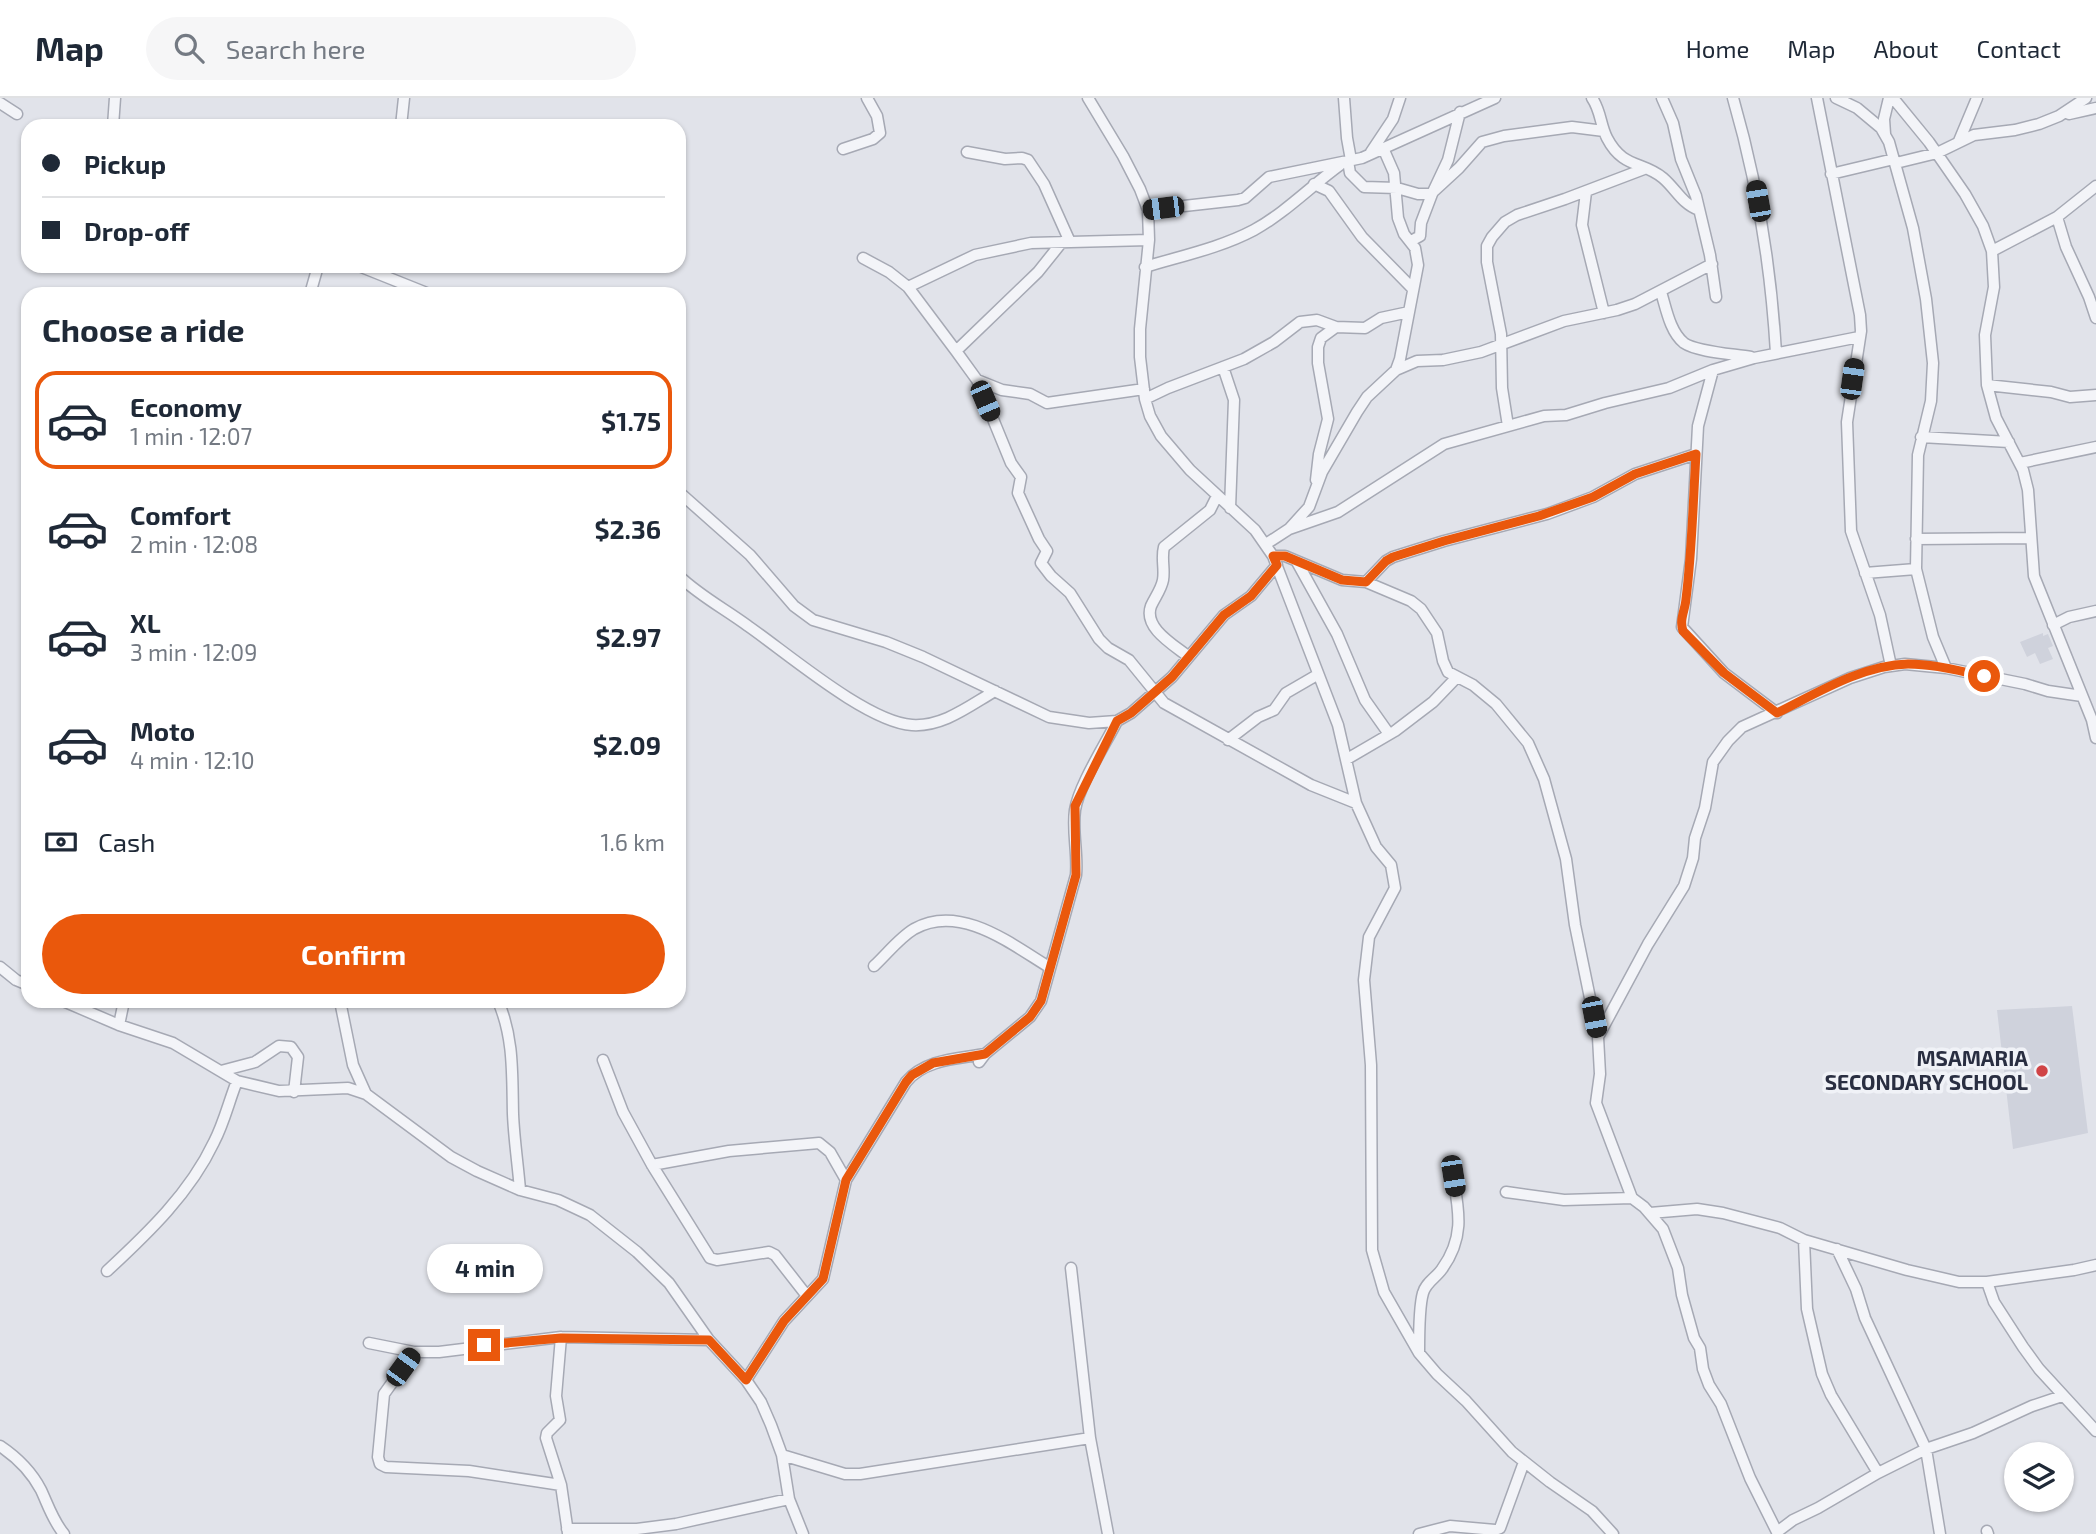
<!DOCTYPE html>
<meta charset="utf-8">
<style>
body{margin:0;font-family:"Exo 2",sans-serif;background:#f6f6f7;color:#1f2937;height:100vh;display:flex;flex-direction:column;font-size:26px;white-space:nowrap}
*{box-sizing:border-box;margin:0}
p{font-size:23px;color:#747a83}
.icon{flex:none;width:38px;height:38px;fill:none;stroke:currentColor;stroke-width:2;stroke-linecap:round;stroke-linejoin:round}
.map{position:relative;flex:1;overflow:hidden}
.panel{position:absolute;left:21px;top:189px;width:665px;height:721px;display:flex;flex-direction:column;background:#fff;border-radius:21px;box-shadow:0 2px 5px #0004}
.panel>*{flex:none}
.guide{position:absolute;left:21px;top:21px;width:665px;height:154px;border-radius:21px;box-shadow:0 2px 5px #0004;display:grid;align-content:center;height:154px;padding:0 21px;background:#fff}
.controls{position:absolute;left:2004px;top:1344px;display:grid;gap:14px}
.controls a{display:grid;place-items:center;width:70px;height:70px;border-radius:50%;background:#fff;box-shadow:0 2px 5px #0004;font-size:35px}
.end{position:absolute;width:32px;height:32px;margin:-16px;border:9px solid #ea580c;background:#fff;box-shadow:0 0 0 4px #fff}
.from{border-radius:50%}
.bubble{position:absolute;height:49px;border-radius:24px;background:#fff;box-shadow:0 2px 5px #0004;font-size:23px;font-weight:700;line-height:49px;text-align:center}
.car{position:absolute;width:21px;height:42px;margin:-21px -10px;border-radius:9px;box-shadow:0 0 5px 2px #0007;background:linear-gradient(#222 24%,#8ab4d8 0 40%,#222 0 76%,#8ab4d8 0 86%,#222 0)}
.guide b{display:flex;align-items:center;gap:24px;height:66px;font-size:26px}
.guide b+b{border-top:2px solid #e0e1e3}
.guide i{width:18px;height:18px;background:#1f2937}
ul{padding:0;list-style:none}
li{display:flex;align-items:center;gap:21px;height:98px;margin:0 14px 10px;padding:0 7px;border:4px solid transparent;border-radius:21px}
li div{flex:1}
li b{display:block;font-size:26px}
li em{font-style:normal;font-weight:700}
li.current{border-color:#ea580c}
li>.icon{width:63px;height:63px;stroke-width:1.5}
h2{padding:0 21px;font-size:32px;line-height:84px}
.pay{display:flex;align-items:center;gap:18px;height:77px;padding:0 21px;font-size:26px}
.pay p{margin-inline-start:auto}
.button{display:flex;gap:14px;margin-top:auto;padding:14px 21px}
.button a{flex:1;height:80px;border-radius:42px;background:#ea580c;color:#fff;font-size:28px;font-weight:700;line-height:80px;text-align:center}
header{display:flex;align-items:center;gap:42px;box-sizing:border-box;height:98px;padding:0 35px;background:#fff;border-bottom:2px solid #e0e1e3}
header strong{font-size:33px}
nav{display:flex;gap:38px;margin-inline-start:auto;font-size:24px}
.search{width:490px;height:63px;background:#f6f6f7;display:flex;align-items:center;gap:18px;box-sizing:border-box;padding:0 24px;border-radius:38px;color:#747a83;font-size:26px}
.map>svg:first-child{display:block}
.built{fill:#cfd2dc}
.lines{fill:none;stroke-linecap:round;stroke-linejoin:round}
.minor-casing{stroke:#a6a9b4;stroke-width:13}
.minor{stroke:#f3f4f8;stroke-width:10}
.route{stroke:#ea580c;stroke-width:9}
.poi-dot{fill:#d04446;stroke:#f0f2f7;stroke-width:2.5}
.labels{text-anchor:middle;stroke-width:7;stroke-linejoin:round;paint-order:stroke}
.poi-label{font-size:21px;font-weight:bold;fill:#292e41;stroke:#f0f2f7;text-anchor:end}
</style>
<header>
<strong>Map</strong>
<div class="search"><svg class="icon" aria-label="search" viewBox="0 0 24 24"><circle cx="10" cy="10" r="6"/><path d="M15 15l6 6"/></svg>Search here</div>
<nav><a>Home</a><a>Map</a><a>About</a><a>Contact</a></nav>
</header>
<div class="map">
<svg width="2096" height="1436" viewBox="0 0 2096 1436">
<rect width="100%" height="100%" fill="#e1e3ea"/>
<!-- built -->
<path class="built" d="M2043,535V538L2048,536L2053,548L2048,550L2053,561L2040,566L2035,555L2027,559L2020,544Z
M2072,908L2088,1035L2013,1051L1997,912Z"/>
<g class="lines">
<defs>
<path id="minor" d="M1088,0L1123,58L1140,91L1148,112L1149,142L1140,231V259L1145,301L1150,318L1161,338L1190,372L1255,432L1273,458L1338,627L1356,705L1376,749L1391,767L1395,790L1369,839L1364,882L1371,967L1372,1152L1384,1194L1419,1255L1437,1276L1466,1303L1512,1354L1550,1384L1592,1413L1613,1436
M1344,0L1347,40L1351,62
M1592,0C1601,13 1600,26 1607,40C1623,71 1643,63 1663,80C1676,91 1682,106 1699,112
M1662,0L1673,25L1681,61L1696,98L1710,157L1716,199
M1733,0C1757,83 1771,169 1776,255
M1817,0L1860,217L1861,233L1847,324L1851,433L1880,517L1891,568
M1836,0L1857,10L1881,30L1889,44L1913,130L1926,201L1933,265L1931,303L1918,357L1916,471L1933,539L1946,570
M1893,0L1929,44L1965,96L1983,128L1992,153L1994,189L1985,237L1987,287L1996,320L2023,372L2028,392L2034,478L2092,622L2096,640
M0,5L17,16
M2069,16L2096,10
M113,28L115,0
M401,28L404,0
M1885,36L1884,21L1889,0
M1959,43L1977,0
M843,51L873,41L880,35L877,18L867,0
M967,54L1005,61L1022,60L1028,62L1044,86L1070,144
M1371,54L1393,21L1400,0
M1348,63L1350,75L1364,89L1397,90L1418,96H1432
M1896,65L1937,55L1974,37L2015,32L2039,26L2059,18L2086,0
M1831,76L1894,61
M1314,86L1329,93L1362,139L1413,191
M1434,93L1459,70L1482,44L1504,38L1572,29L1604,33
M1586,94L1582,127L1604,215
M1148,112L1238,102L1245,100L1269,79L1362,60L1495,0
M2057,119L2066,149L2089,199L2096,220
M1411,143L1420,138L1421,125L1432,96L1448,62L1460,14
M1992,153L2057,119L2096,88
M863,160L889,174L908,189L956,253L977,282L1011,365L1021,379L1018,395L1039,441L1047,453L1041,465L1051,478L1070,495L1099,541L1108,550L1129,562L1164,605L1311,687L1356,705
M359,168L429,196
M1145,169C1181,158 1220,150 1254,132C1285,115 1311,88 1340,67
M908,189L975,157L1031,145L1149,142
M1661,194C1666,210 1670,234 1684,245C1697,254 1734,256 1751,259
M310,196L318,168
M956,253L1038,174L1062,144
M1223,269L1234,302L1230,410
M1396,272L1417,263L1443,262L1481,254L1564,223L1617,212L1635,206L1712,166
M1713,272L1698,328L1691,461L1682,529L1724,575L1777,615
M977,282L1002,292L1030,296L1047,305L1144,291
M1987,287L2051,294L2070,299L2096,297
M1145,301L1168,290L1244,261L1274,244L1300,224L1317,222L1336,229
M1508,328L1502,290L1501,236L1487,164V148L1492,139L1505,124L1517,117L1565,101L1644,71
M1921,339L2009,344
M2020,365L2096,349
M1316,382L1319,356L1328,321L1318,265V249L1321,240L1336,229L1365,230L1381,220L1409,214
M679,394L750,457L794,508L813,522L886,544L923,559L1049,619L1089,625L1117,623L1131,615L1172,579L1224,517L1251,498L1277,467
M1289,431L1338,414L1444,346L1544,318L1566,317L1605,305L1669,290L1713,272L1754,260L1859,239
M1916,441L2030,440
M1266,446L1289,431L1309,409L1322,374L1357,314L1367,299L1396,272L1400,261L1418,167L1415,150L1404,136L1398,120L1394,75L1383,50
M1273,458H1285L1342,482L1366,484L1411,503L1421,511L1437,535L1443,563L1448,574L1473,587L1496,606L1528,645L1544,681L1566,761L1575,827L1598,939L1600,976L1596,1005L1632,1100L1644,1109L1663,1131L1678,1170L1682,1197L1694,1240L1700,1250L1703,1271L1709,1287L1721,1306L1750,1380L1778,1436
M1297,464L1337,536L1365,602L1389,636
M1865,475L1916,471
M679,478C700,498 725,511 748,528C787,555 867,624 912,627C943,629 969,608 995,593
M1366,484L1386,463L1393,459L1444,443L1547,416L1593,399L1635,376L1696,356
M2053,527L2069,519L2096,513
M1189,559C1174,547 1143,530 1151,508C1155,499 1161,492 1163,482C1165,471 1161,460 1164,449L1210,412L1217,398
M1228,642L1258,619L1274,612L1286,595L1317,577
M1347,661L1395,633L1433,604L1457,579
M874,868C887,856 899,840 914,831C960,805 1011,846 1049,869
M0,869L16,882L28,887
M63,903L119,927L173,945L237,983L279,993L348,990L366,996L451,1059L477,1073L520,1092L558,1102L590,1117L637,1154L669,1185L709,1242L746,1282L761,1304L771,1327L782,1357L789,1401L803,1436
M340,903L353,967L366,996
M498,903C514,940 512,976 513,1016C514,1041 518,1067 520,1092
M119,927L124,903
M1598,939L1648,846L1684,788L1693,760L1695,740L1705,710L1713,664L1728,643L1742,629L1850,580L1884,569L1905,566L1946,570L2025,586L2048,593L2082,598
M603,962L623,1014L652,1067L710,1160L717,1162L769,1154L775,1157L807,1198
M979,964L985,956L1030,919L1041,903L1076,777C1078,755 1072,734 1075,712C1079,687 1105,647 1117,623
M221,973L255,964L279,948L291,949L298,959L294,994
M652,1067L729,1053L819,1045L830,1054L846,1082
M1506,1094L1564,1102L1632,1100
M1650,1115L1697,1111L1723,1115L1780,1130L1804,1142L1907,1172L1959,1184H1987L1994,1204L2023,1249L2039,1271L2096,1333
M1804,1142L1807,1211L1822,1276L1831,1297L1878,1375
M1837,1151L1856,1191L1865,1220L1926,1351L1940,1436
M1071,1170L1090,1340L1108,1436
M107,1173C148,1135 190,1095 214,1044C224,1025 229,1003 237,983
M1987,1184L2074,1172L2096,1167
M561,1239L556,1298L560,1322L547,1335L546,1340L561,1387L568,1435
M369,1245L414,1254H439L561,1239L709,1242
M414,1254L384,1296L378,1359L380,1366L386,1369L469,1373L561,1387
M1419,1255C1419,1240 1419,1208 1423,1195C1426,1184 1436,1180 1442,1171C1465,1139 1459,1113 1453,1078
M746,1282L784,1223L823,1181L846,1082L906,984C925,961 957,961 985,956
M0,1348C18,1360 31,1373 41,1392C48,1407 53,1423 64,1436
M782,1357L845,1376H860L1090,1340
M567,1431H637L676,1426L789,1401
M1987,1433L1988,1436
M1777,1434L1793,1422L1818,1410L1878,1375L1926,1351L1973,1335L2032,1308L2062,1298
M1419,1436L1450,1428L1495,1432L1500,1430L1524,1364"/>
</defs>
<!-- minor casing -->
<use href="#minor" class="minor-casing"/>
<!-- minor -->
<use href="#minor" class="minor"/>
</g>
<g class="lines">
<!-- route -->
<path class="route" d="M484,1247L561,1240L709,1242L746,1282L784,1223L823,1181L846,1082L906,984L912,977L933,965L985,956L1030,919L1041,903L1076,777L1075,708L1117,623L1131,615L1172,579L1224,517L1251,498L1277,467L1273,458H1285L1342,482L1366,484L1386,463L1393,459L1444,443L1539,418L1593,399L1635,376L1696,356C1693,404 1692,453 1686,501C1685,513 1679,521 1683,533L1724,575L1777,615C1817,595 1862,567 1908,566C1934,566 1959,573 1984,578"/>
</g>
<!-- markers -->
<circle class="poi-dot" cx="2042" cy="973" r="7"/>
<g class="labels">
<!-- poi labels -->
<g class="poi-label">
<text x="2028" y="968">MSAMARIA<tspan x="2028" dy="24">SECONDARY SCHOOL</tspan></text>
</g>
</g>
</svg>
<div class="controls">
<a><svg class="icon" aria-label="layers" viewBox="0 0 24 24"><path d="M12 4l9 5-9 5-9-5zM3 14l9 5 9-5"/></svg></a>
</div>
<i class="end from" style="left:1984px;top:578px"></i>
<i class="end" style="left:484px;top:1247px"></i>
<div class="bubble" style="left:427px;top:1146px;width:116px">4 min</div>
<i class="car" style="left:1758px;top:103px;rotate:350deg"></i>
<i class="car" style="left:1163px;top:110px;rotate:263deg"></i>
<i class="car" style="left:1852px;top:281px;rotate:8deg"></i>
<i class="car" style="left:985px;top:303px;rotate:157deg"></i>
<i class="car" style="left:1594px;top:919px;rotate:169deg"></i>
<i class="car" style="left:1453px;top:1078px;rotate:171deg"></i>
<i class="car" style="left:403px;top:1269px;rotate:36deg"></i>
<div class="guide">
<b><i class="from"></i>Pickup</b>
<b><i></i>Drop-off</b>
</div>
<section class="panel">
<h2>Choose a ride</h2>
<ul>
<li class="current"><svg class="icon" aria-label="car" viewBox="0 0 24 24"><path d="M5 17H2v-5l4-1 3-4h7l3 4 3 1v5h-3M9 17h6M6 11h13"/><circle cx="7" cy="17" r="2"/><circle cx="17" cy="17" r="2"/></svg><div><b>Economy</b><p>1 min · 12:07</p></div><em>$1.75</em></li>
<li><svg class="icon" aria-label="car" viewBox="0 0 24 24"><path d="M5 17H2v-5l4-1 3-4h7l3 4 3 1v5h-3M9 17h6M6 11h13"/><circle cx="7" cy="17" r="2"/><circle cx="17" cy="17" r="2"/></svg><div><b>Comfort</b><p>2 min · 12:08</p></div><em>$2.36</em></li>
<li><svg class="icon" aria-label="car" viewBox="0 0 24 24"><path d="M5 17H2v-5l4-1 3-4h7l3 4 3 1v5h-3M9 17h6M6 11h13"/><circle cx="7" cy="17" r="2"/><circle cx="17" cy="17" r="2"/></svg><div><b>XL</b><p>3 min · 12:09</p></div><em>$2.97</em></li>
<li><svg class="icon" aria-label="car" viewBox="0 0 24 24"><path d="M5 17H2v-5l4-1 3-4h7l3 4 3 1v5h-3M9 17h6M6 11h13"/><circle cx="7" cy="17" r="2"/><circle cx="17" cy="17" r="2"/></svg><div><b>Moto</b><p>4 min · 12:10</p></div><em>$2.09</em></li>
</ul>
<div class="pay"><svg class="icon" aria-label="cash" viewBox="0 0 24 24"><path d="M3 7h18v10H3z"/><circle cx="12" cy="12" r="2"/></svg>Cash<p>1.6 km</p></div>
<div class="button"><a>Confirm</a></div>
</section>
</div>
